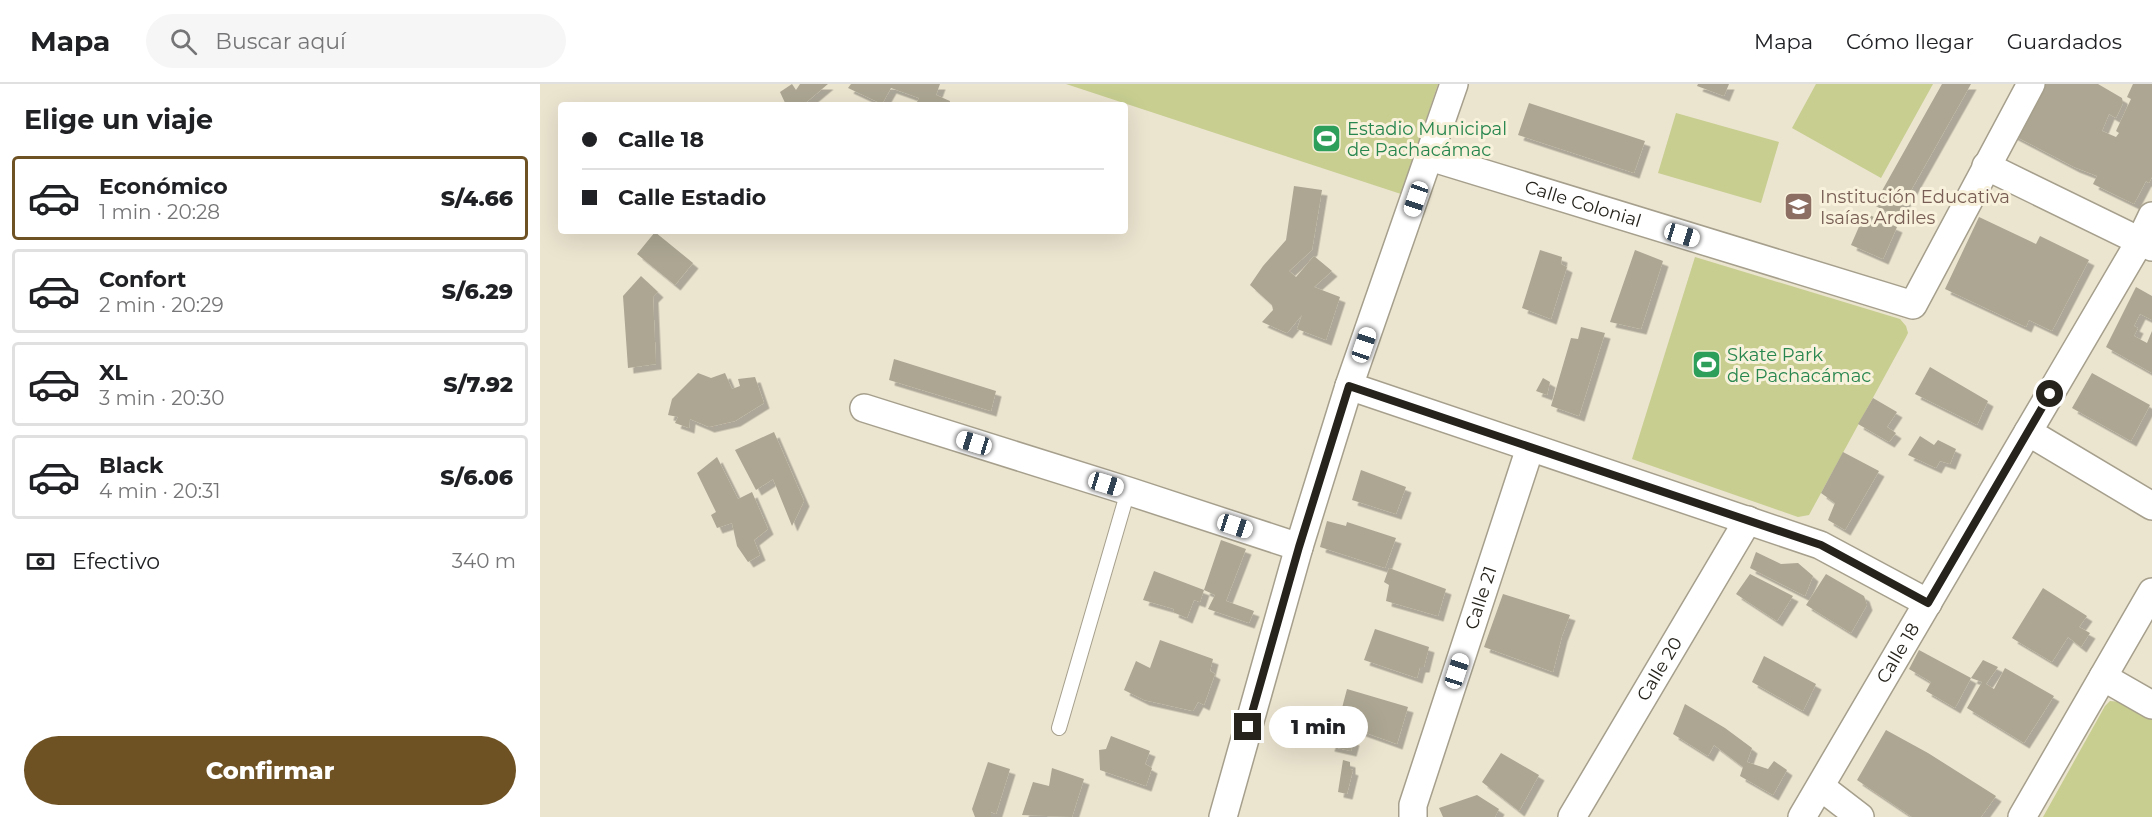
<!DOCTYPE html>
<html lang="es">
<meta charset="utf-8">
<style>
body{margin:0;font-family:Montserrat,sans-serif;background:#f6f6f6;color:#202124;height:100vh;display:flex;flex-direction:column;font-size:22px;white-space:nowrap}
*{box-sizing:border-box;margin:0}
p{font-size:20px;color:#757577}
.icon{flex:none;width:33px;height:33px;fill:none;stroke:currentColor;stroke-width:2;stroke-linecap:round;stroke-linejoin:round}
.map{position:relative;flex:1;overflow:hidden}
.details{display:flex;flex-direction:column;background:#fff;width:540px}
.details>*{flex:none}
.banner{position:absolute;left:18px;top:18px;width:570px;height:132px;border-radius:6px;box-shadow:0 6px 24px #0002;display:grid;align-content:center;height:132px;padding:0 24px;background:#fff}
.end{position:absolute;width:27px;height:27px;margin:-14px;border:8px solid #26231c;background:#fff;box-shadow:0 0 0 3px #fff}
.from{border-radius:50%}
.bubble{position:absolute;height:42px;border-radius:21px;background:#fff;box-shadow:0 6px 24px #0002;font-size:20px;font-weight:800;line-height:42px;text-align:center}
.car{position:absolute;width:18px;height:36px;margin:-18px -9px;border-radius:8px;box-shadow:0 0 4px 2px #0007;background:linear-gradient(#fff 24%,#345 0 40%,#fff 0 76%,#345 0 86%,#fff 0)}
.banner b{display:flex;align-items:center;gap:21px;height:57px;font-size:22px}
.banner b+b{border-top:2px solid #e0e0e0}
.banner i{width:15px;height:15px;background:#202124}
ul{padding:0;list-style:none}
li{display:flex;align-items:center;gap:18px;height:84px;margin:0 12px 9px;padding:0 12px;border:3px solid #e0e0e0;border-radius:6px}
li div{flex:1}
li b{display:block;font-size:22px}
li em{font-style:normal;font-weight:800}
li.current{border-color:#6e5224}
li>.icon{width:54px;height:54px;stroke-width:1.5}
h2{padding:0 24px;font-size:27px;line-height:72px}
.pay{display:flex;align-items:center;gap:15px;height:66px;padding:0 24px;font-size:22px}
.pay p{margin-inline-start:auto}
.primary-button{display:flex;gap:12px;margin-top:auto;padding:12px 24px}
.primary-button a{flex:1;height:69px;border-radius:36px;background:#6e5224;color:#fff;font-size:24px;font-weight:800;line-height:69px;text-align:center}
header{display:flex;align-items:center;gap:36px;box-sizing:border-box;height:84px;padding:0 30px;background:#fff;border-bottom:2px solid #e0e0e0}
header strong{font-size:28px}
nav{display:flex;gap:33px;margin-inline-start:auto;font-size:21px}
.search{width:420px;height:54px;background:#f6f6f6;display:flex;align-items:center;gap:15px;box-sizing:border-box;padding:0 21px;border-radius:33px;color:#757577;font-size:22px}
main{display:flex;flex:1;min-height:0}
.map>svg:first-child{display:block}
.green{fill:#c7ce90}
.building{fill:#aca693;filter:url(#shadow)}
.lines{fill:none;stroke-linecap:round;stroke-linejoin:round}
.lane-casing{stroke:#a59f8c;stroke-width:16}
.street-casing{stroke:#a59f8c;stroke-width:30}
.lane{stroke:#fff;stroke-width:14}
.street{stroke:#fff;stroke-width:27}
.route{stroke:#26231c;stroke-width:8}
.labels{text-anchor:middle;stroke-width:6;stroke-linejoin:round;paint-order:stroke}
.leisure-label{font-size:18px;fill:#27864d;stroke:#f8f1dc;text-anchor:start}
.education-label{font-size:18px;fill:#785e54;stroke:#f8f1dc;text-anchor:start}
.street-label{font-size:18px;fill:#26231c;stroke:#f8f1dc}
</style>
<header>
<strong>Mapa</strong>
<div class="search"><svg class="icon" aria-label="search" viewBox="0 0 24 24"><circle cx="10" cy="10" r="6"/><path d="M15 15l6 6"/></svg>Buscar aquí</div>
<nav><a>Mapa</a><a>Cómo llegar</a><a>Guardados</a></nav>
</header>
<main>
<section class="details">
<h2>Elige un viaje</h2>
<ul>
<li class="current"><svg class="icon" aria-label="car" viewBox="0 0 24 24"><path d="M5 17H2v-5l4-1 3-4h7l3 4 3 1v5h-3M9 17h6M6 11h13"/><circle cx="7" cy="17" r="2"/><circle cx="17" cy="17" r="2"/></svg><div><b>Económico</b><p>1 min · 20:28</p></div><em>S/4.66</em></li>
<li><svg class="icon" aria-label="car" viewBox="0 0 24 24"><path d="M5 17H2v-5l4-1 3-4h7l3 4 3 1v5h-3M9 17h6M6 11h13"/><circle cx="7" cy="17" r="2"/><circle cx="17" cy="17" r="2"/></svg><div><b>Confort</b><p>2 min · 20:29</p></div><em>S/6.29</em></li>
<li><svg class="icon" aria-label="car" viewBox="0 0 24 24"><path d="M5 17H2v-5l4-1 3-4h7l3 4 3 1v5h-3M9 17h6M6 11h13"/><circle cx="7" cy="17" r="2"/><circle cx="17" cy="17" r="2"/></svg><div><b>XL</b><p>3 min · 20:30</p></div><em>S/7.92</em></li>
<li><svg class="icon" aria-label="car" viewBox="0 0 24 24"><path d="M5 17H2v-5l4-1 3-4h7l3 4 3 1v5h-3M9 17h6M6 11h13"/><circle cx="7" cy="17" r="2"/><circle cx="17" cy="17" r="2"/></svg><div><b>Black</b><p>4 min · 20:31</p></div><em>S/6.06</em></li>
</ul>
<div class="pay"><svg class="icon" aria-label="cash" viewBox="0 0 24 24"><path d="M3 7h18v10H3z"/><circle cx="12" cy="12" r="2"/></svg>Efectivo<p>340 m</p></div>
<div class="primary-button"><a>Confirmar</a></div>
</section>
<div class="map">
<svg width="1612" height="733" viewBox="0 0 1612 733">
<defs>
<filter id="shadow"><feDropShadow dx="5.5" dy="5.5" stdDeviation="0" flood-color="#0004"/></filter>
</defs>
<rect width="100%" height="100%" fill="#ebe4cf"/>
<!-- green -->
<path class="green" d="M526,0H898L861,110Z
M1276,0H1393L1341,94L1252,44Z
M1136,29L1239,58L1221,119L1118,89Z
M1155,173L1360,235L1366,242L1368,249L1365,255L1269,431L1258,433L1092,375Z
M1570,617C1585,617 1599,628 1612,636V733H1503L1565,622Z"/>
<!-- building -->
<path class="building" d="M252,0L256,6L260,0H288L263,21H246L240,8Z
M311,0H400L396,11L410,17L409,21H383L377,18L379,14L351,4L342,20L308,4Z
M1158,0H1189L1184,12L1157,2Z
M1402,0H1431L1356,133L1334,121Z
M1499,0H1558L1582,14L1583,19L1576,34L1569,30L1562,47L1576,53L1579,49L1576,47L1591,15L1587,13L1593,0H1612V93L1609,99L1606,97L1594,120L1553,100L1557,92L1534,83L1471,50Z
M989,19L1105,57L1094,89L978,51Z
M754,102L782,106L772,166L749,187L756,193L774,172L792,187L774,203L800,213L786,256L757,245L762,231L747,249L722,238L733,226L732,221L710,201L723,182L746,156Z
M1325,129L1357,143L1343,175L1311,161Z
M1439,133L1496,160L1500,152L1549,176L1512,247L1489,236L1486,243L1405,205Z
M115,148L153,179L135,201L97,170Z
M1000,166L1022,173L1021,180L1027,183L1011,235L982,224Z
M1095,166L1123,177L1101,245L1070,238Z
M101,192L118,208L113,213L116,280L88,284L83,212Z
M1596,203L1612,212V236L1600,230L1594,242L1598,244L1594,252L1607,259L1612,247V289L1566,263Z
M1041,243L1065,249L1039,332L1011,322L1031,254L1038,255Z
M354,275L456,307L451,327L349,296Z
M1390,283L1448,317L1437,341L1375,310Z
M158,289L171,294L185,289L192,305L200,302L198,295L215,293L224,319L195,337L169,343L150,335L149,344L135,339L138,333L128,331L132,315Z
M1552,289L1610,321L1591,357L1532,324Z
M1003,294L1010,298L1007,311L996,307Z
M1333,314L1357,328L1347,343L1356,349L1349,358L1318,340Z
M234,348L264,417L252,442L233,395L216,406L195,366Z
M1380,352L1394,361L1398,356L1416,365L1410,380L1400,377L1396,384L1368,371Z
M1303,368L1339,387L1305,446L1288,436L1295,419L1281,409Z
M177,373L198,415L212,408L228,445L214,456L220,471L208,478L197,462L192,439L177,444L171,431L176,428L157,389Z
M821,386L866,403L856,430L812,416Z
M787,437L806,442L807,438L856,454L845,484L780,463Z
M681,456L706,465L686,517L714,527L709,539L668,525L675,511L664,506Z
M1216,468L1241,480L1258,479L1273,492L1265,512L1210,484Z
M849,484L906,505L898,532L846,517L849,501L844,498Z
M614,487L664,506L660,518L654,516L647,534L633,528L634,525L603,516Z
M1210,490L1253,512L1237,537L1196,510Z
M1286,490L1324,512L1327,521L1311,549L1266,521Z
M1503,504L1547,532L1539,543L1550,549L1541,563L1528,553L1512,578L1472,554Z
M963,510L1030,531L1022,552L1013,588L944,563Z
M835,545L889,563L884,583H880L877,594L824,576Z
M620,556L673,575L670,587L675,590L664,621L658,618L653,627L604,616L584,606L596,577L610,584Z
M1379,566L1431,594L1415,624L1386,607L1391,598L1369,585Z
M1224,572L1276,600L1263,627L1212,598Z
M1443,576L1458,583L1446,600L1454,605L1465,584L1514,612L1484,659L1427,624L1442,598L1431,594Z
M807,605L868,623L857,660L798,639Z
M1145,620L1185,644L1212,664L1207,678L1228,685L1234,677L1247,686L1233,711L1200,692L1203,683L1174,661L1168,672L1133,650Z
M1346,646L1388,669L1456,712L1441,733H1372L1317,696Z
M793,649L814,656L811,667L789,662Z
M571,652L610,667L605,680L612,684L606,702L560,686L559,666L566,665Z
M961,669L999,691L979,727L942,698Z
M803,676L810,678V685L813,686L807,710L798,708Z
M448,678L470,685L456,730L451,728V733H435L432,725Z
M512,684L544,695L532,733L482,731L493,698L509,702Z
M937,711L959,725L955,733H903L899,724Z"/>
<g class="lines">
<defs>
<path id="lane" d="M519,644L588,407"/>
<g id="street">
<path id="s1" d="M890,73L1373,221L1491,0"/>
<path d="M1446,82L1612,163"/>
<path d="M809,302L1280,461L1388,519"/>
<path d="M324,324L588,407L759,463"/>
<path d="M1488,348L1612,422"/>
<path d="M1563,593L1612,621"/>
<path d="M1281,703L1320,733"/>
<path d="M683,733L759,463L809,302L914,0"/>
<path id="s2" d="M873,733V721L990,364"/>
<path id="s3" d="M1032,733L1208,436"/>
<path id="s4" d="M1262,733L1600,157L1612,132"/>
<path d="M1482,733L1612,508"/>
</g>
</defs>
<!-- lane casing -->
<use href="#lane" class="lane-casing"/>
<!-- street casing -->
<use href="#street" class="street-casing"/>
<!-- lane -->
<use href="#lane" class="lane"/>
<!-- street -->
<use href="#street" class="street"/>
</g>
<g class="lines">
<!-- route -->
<path class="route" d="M708,643L759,463L809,302L1281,461L1388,519L1510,310"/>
</g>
<!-- icons -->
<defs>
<symbol id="stadium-square" viewBox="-11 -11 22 22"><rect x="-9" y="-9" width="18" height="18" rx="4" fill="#2e9e5b" stroke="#f8f1dc"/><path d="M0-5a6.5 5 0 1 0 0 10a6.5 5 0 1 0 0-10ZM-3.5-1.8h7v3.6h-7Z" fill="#fff"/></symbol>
<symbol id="school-square" viewBox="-11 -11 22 22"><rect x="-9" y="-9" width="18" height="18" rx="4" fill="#8d6e63" stroke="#f8f1dc"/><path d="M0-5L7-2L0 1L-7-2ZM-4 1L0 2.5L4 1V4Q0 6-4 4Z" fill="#fff"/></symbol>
</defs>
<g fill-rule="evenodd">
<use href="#stadium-square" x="770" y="38" width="33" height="33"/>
<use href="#school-square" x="1242" y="106" width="33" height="33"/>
<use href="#stadium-square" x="1150" y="264" width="33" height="33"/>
</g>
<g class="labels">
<!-- leisure labels -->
<g class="leisure-label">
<text x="807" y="51">Estadio Municipal<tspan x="807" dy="21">de Pachacámac</tspan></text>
<text x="1187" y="277">Skate Park<tspan x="1187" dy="21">de Pachacámac</tspan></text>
</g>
<!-- education labels -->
<g class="education-label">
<text x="1280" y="119">Institución Educativa<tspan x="1280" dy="21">Isaías Ardiles</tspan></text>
</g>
<!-- street labels -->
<g class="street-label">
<text dy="6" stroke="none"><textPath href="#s1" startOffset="160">Calle Colonial</textPath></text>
<text dy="6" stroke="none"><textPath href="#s2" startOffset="230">Calle 21</textPath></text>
<text dy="6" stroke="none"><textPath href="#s4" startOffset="190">Calle 18</textPath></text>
<text dy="6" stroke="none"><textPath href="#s3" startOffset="172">Calle 20</textPath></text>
</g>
</g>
</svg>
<i class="end from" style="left:1510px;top:310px"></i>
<i class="end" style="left:708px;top:643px"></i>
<div class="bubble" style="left:729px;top:622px;width:99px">1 min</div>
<i class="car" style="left:876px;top:115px;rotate:199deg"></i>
<i class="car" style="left:1142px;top:151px;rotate:107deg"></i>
<i class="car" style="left:824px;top:261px;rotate:19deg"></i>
<i class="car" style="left:434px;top:359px;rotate:287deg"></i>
<i class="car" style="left:566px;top:400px;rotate:107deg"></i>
<i class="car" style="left:695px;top:442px;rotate:108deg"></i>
<i class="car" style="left:917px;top:587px;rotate:18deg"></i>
<div class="banner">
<b><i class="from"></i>Calle 18</b>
<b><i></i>Calle Estadio</b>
</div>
</div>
</main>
